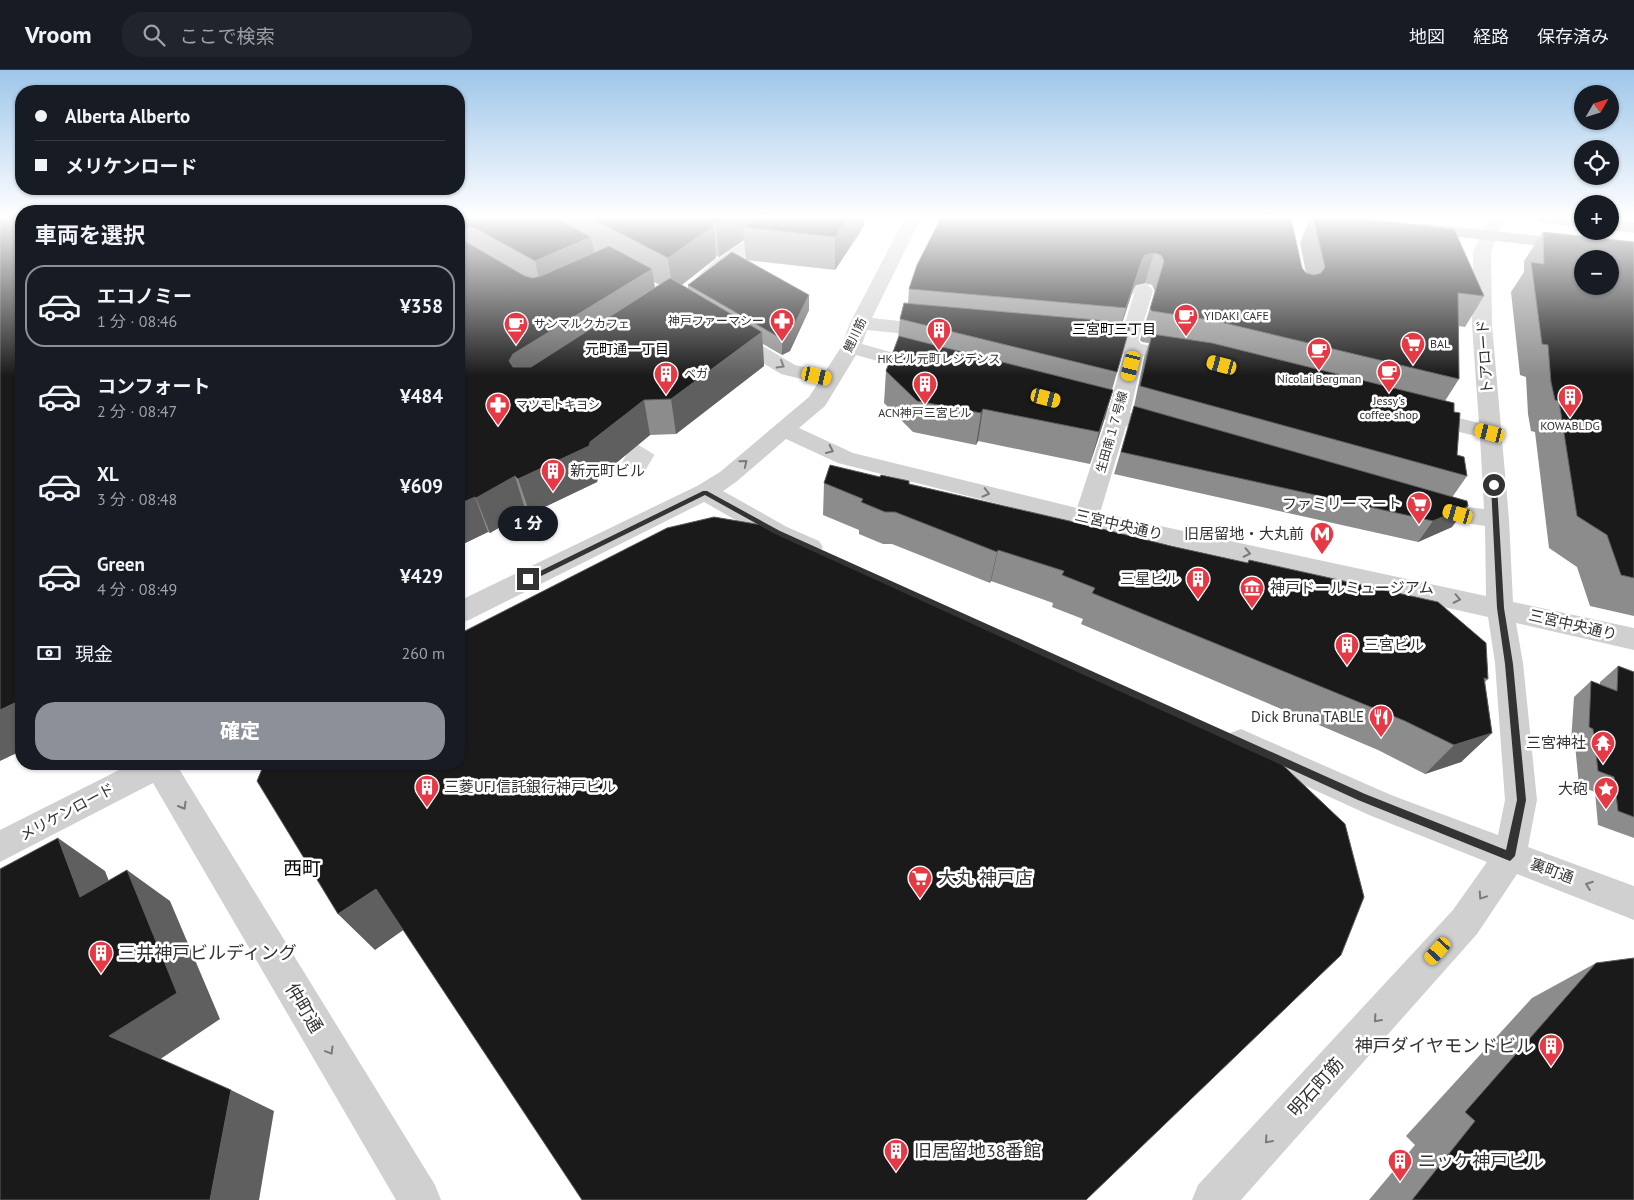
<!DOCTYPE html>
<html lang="ja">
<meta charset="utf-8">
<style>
body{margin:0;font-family:"PT Sans","Noto Sans JP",sans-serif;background:#20242c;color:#f1f3f6;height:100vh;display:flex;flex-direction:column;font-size:19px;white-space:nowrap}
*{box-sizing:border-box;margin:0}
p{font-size:16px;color:#9ea1a6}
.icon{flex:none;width:28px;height:28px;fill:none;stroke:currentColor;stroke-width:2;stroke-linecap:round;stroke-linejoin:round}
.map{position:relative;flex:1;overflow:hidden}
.sheet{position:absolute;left:15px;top:135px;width:450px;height:565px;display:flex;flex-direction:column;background:#171b24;border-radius:20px;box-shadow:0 1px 4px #0004}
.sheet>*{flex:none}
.guide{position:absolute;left:15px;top:15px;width:450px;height:110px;border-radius:20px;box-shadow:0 1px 4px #0004;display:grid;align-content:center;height:110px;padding:0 20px;background:#171b24}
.needle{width:32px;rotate:51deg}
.tools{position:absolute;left:1574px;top:15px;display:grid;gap:10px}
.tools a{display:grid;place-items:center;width:45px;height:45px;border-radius:50%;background:#171b24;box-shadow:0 1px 4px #0004;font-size:25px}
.end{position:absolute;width:22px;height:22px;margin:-11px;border:6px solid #333;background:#fff;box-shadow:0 0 0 2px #fff}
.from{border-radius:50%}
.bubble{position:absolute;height:35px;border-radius:18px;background:#171b24;box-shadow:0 1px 4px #0004;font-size:16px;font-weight:800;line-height:35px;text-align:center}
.car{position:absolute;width:15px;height:30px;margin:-15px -8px;border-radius:6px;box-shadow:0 0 4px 1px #0007;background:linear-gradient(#f5c518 24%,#345 0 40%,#f5c518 0 76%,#345 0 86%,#f5c518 0)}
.guide b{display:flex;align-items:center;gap:18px;height:48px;font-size:19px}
.guide b+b{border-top:1px solid #363941}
.guide i{width:12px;height:12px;background:#f1f3f6}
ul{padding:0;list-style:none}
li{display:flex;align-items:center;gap:15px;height:82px;margin:0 10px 8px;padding:0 10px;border:2px solid transparent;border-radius:20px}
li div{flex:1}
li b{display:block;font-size:19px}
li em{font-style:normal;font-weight:800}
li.selected{border-color:#8c9099}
li>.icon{width:45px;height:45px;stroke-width:1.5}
h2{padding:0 20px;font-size:22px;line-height:60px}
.pay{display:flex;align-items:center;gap:12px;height:55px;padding:0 20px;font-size:19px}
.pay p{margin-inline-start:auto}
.action{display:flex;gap:10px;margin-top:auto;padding:10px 20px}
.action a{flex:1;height:58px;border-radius:20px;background:#8c9099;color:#fff;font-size:20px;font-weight:800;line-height:58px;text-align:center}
header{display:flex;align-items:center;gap:30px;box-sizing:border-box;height:70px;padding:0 25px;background:#171b24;border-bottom:1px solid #363941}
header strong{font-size:24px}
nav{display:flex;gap:28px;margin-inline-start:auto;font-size:18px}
.search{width:350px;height:45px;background:#20242c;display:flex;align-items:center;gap:12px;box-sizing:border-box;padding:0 18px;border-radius:20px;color:#9ea1a6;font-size:19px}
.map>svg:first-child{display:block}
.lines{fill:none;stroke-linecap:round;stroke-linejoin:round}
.minor-tunnel-far1{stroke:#d6d6d6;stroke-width:19;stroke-dasharray:19 9;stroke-linecap:butt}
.minor-tunnel{stroke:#d6d6d6;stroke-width:24;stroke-dasharray:24 12;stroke-linecap:butt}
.minor{fill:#d0d0d0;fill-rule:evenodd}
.major{fill:#ababab;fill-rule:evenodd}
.wall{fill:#8c8c8c;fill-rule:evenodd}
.shaded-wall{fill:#5f5f5f}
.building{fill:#1a1a1a;stroke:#5f5f5f;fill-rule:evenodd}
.oneway{stroke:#7a7a7a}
.route{fill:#333}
.labels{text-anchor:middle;stroke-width:5;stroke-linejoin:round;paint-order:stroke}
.far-poi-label{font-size:12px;fill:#333;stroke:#fff;text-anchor:start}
.far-street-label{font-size:12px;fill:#333;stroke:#fff}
.far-neighbourhood-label{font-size:14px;fill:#000;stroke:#fff}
.street-label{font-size:15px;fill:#333;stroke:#fff}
.poi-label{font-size:15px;fill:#333;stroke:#fff;text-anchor:end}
.near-poi-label{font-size:18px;fill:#333;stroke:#fff;text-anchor:start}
.near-street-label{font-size:18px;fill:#333;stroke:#fff}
.near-neighbourhood-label{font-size:19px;fill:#000;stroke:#fff}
</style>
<header>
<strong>Vroom</strong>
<div class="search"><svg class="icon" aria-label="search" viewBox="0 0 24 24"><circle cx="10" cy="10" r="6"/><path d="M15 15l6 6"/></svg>ここで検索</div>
<nav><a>地図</a><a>経路</a><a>保存済み</a></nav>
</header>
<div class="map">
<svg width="1634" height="1130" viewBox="0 0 1634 1130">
<rect width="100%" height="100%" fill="#fff"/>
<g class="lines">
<!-- minor-tunnel-far1 -->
<path class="minor-tunnel-far1" d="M1102,211L1188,220"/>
<!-- minor-tunnel -->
<path class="minor-tunnel" d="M597,364L650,396"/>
<!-- minor -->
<path class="minor" d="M783,148H803L801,152L732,196L713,211L707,212L701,211L698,207C710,189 763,161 783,148Z
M905,148H921L872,248L936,255L943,257L946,261L943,265L936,267L867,260L862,274L933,294L936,298L933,302L926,304L856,285L825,336L799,358L853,383L1077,438L1106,350L1062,339L1059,334L1062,329L1070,328L1109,338L1124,284L1081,279L1078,275L1081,271L1088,269L1119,272L1135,221L1137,217L1144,215L1151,217L1153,221L1138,270L1141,274L1191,283L1194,287L1191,291L1184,293L1143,286L1130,343L1174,355L1177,360L1174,365L1166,367L1126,356L1100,443L1486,526L1485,456L1458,452L1417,441L1414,435L1417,429L1426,427L1458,436L1484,439L1480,367L1414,351L1411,346L1414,341L1422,339L1479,353L1472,255L1473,182L1489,148H1505L1491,182L1492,255L1509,449L1513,532L1634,558V580L1516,553L1523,593L1537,730L1528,777L1634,816V850L1517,804L1477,864L1241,1130H1192L1198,1115L1453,840L1487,792L1369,745L1230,681L1226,672L1230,663L1241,659L1391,725L1498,765L1505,730L1495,593L1488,547L1086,456L838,393L786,369L736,412L723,421L787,457L819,471L823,477L819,483L810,486L769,469L704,432L469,550L459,553V531L697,416L720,402L809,327L818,313L781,304L725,270L722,266L725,262L732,260L739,262L795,295L825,302L841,277L850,253Z
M131,694H176L435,1115L441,1130H396L153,713L0,792V760Z"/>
<!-- major -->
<path class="major" d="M1537,148H1582V157L1545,153L1539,152Z
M1610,150L1634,153V163L1610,160Z
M1419,153L1634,176V186L1413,162L1411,158L1413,154Z"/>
</g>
<!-- wall -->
<path class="wall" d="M459,148H864V156L835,200L746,190L744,170L719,187L716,186V188L681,215L688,219V215L809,225V240L790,281L782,285L763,274L764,296L676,364L650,365L598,408L597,412L530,444L526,442L490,463L488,462L459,476ZM654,212L660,215L655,218Z
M941,148L1302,198L1306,203L1300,173L1310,148H1356L1484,226L1465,257L1459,256V309L1445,331L1457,385L1467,406L1453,426L1452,457L1418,472L1114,404L1133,341L1144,288L1149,273L1142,272L1140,270L1155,222L1152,215L1145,213L1136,215L1133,220L1122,253H1131L1112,320H1113L1090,394L978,371L976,375L913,362L884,333L886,301L898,269L900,249L908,233L909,219Z
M1543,162L1634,172V546L1590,536L1577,497L1549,478L1535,362L1531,361L1528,344L1526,307L1520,305L1511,222L1524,202V191Z
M824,413L909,414L1171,476L1248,493L1249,490L1488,609L1485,612L1492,663L1461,692L1425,704L1378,680L1081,554L1083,549L1052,537L1053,533L991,511L990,513L892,474H883L859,464V460L823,445Z
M1618,596L1634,602V768L1598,755L1595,722L1579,716L1575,674L1571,672L1574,627L1591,611L1600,615V612Z
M1596,893L1634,1130H1369L1415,1075L1406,1066L1532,928Z"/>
<!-- shaded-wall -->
<path class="shaded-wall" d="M726,148H780L743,157L744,170L719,187L716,154Z
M848,148H864V156L835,200V167Z
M714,156L716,188L673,222L668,188Z
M462,157L472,190L459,167V160Z
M591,167L598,200L543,225L535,191Z
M1154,183L1145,213L1136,215L1133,220L1117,269L1126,238L1142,190L1145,185Z
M652,199L657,232L523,318L509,291L513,284Z
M809,225V240L790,281L782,285V269Z
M762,262L764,296L676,364L671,329Z
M1113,320L1104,351L1090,394L1099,362Z
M644,330L650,365L598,408L597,412L530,444L518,409L590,372Z
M983,339L978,371L976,375L981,343Z
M515,406L526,442L490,463L476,428Z
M475,427L488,462L459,476V434Z
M1468,436L1452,457L1418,472L1433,451Z
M998,480L991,511L990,513L997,482Z
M21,630V681L0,691V640Z
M1492,663L1461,692L1425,704L1454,675Z
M58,768L105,801L127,857L80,827Z
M127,800L170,831L220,949L159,990L109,966Z
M376,819L409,856L375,880L338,844Z
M231,1020L274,1041L259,1130H210Z"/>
<!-- building -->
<path class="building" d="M0,148H21V630L0,640Z
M459,148H555L591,167L535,191L475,158L462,157L459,160Z
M591,148H726L716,154L709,153L714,156L668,188Z
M758,148H848L835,167L743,157Z
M941,148H1291L1302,198L1306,203L1314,205L1321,203L1325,197L1313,148H1356L1454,159L1484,226L1458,223L1459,309L1216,251L1152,241L1150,239L1164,191L1161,185L1154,183L1145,185L1142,190L1126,238L909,219L917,195Z
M1543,162L1634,172V508L1621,505L1607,465L1577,446L1559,331L1555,330L1551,312L1548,275L1542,274L1531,192L1544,194ZM1582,189H1610V216H1582Z
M459,165L461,169L525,206L533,208L541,206L609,176L652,199L513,284L509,291L513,297H531L670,208L762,262L671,329L644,330L590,372L589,376L518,409L515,406L476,428L475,427L459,434Z
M732,182L809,225L789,265L782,269L688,215Z
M904,233L1131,253L1117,302L900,249Z
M1152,264L1212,273L1454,333V342L1460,343L1457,385L1464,387L1467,406L1140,316Z
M899,266L1113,320L1099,362L983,339L981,343L917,331L886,301Z
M1134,336L1467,431L1468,436L1433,451L1121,382Z
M830,395L880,407L881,405L909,411V414L1078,453L1171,476L1248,493L1249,490L1438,532L1486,573L1488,609L1484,608L1492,663L1454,675L1405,651L1092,523L1095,518L1062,505L1064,501L998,480L997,482L895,442H885L861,432L863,429L824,413Z
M714,447L762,455L1271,684L1345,754L1364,827L1341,885L1086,1130H582L376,819L338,844L257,711L264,694H459V564L667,458Z
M1618,596L1634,602V747L1618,741L1614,707L1598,701L1593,659L1589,657L1591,611L1617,621Z
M58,768L80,827L127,800L177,923L109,966L231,1020L210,1130H0V799Z
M1634,888V1130H1412L1475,1051L1465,1042L1596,893Z"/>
<!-- one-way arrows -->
<defs><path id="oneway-chevron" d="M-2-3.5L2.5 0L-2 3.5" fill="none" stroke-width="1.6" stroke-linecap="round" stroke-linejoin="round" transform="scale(1.25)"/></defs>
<g class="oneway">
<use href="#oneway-chevron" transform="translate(781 295) rotate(30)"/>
<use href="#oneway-chevron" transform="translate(830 380) rotate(25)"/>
<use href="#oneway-chevron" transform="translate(744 393) rotate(-39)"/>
<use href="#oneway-chevron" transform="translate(986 423) rotate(14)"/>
<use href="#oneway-chevron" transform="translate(1247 483) rotate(12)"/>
<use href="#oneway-chevron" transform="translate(1457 529) rotate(12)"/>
<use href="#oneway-chevron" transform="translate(183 736) rotate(60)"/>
<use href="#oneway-chevron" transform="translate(1589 815) rotate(-160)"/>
<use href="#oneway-chevron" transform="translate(1482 826) rotate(124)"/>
<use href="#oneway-chevron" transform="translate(1377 949) rotate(132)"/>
<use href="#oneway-chevron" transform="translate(330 981) rotate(59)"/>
<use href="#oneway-chevron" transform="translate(1268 1070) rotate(132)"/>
</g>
<!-- sky -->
<linearGradient id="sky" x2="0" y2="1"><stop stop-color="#9ec6ea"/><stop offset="0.48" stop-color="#fff"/><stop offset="1" stop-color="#fff" stop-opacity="0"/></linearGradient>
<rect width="1634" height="306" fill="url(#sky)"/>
<!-- route -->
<path class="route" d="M1494,412L1497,415L1504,538L1513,594L1526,730L1515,786L1510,791L1358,730L775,464L705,425L531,511H526L524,509L703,421H707L780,461L1365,724L1506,780L1517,730L1505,594L1497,538L1491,415Z"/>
<!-- icons -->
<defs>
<symbol id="cafe-pin" viewBox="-11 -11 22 30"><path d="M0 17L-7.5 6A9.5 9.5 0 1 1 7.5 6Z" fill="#e63946" stroke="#fff"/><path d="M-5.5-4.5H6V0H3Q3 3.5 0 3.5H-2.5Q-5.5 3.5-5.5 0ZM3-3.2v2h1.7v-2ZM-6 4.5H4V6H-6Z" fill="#fff"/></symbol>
<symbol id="pharmacy-pin" viewBox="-11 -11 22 30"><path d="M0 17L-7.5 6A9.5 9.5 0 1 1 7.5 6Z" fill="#e63946" stroke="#fff"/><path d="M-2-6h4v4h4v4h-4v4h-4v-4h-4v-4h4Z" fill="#fff"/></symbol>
<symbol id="building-pin" viewBox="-11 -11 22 30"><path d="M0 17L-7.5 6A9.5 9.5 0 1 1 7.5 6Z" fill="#e63946" stroke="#fff"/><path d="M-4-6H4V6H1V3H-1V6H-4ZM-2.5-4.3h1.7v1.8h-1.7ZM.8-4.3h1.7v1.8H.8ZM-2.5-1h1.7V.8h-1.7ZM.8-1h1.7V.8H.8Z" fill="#fff"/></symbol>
<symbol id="supermarket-pin" viewBox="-11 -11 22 30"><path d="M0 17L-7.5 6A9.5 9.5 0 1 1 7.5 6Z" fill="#e63946" stroke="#fff"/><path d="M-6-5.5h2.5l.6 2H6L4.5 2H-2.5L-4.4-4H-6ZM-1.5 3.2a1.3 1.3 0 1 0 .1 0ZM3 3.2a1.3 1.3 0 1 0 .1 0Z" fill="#fff"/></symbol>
<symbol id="metro-pin" viewBox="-11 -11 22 30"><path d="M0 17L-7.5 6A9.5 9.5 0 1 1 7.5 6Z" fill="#e63946" stroke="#fff"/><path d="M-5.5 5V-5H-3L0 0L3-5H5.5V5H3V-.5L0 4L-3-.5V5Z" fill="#fff"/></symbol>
<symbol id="museum-pin" viewBox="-11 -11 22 30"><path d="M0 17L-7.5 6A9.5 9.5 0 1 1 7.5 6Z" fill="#e63946" stroke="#fff"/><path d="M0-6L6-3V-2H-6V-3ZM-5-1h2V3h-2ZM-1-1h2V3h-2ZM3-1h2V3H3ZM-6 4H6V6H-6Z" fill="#fff"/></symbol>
<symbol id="restaurant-pin" viewBox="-11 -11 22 30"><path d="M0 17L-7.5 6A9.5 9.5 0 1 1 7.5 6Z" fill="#e63946" stroke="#fff"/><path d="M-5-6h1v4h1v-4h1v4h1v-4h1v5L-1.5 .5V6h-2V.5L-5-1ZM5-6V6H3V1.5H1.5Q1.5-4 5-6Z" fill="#fff"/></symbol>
<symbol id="temple-pin" viewBox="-11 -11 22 30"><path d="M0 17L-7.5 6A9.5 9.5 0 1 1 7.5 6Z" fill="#e63946" stroke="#fff"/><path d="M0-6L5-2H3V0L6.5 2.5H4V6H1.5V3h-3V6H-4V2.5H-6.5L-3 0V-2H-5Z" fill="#fff"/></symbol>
<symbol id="sight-pin" viewBox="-11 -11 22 30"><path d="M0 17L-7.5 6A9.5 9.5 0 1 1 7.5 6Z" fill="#e63946" stroke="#fff"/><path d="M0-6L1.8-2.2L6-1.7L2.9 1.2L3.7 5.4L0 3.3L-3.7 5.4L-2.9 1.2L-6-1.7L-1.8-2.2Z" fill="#fff"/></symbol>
</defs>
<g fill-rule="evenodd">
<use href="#cafe-pin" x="1172" y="232" width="28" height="38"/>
<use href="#pharmacy-pin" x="768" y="237" width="28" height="38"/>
<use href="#cafe-pin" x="502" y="240" width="28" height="38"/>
<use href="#building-pin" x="925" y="246" width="28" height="38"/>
<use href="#supermarket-pin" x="1399" y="260" width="28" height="38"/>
<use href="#cafe-pin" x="1305" y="266" width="28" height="38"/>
<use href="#cafe-pin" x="1375" y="288" width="28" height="38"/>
<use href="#building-pin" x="652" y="290" width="28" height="38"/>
<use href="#building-pin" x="911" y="300" width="28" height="38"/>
<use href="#building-pin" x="1556" y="313" width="28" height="38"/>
<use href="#pharmacy-pin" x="484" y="321" width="28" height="38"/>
<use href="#building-pin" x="539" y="387" width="28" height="38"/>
<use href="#supermarket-pin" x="1405" y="420" width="28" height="38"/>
<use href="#metro-pin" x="1308" y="450" width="28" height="38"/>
<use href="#building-pin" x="1184" y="495" width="28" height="38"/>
<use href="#museum-pin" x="1238" y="504" width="28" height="38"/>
<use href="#building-pin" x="1333" y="561" width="28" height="38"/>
<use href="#restaurant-pin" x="1367" y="633" width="28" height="38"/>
<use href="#temple-pin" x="1589" y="659" width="28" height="38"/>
<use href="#building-pin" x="413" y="703" width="28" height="38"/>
<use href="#sight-pin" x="1592" y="705" width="28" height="38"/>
<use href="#supermarket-pin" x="906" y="794" width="28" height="38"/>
<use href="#building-pin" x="87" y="869" width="28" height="38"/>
<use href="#building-pin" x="1537" y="962" width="28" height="38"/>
<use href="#building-pin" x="882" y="1067" width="28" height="38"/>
<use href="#building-pin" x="1386" y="1077" width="28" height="38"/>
</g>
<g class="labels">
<!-- far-poi labels -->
<g class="far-poi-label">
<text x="1204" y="250">YIDAKI CAFE</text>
<text x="764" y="255" text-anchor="end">神戸ファーマシー</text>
<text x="534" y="258">サンマルクカフェ</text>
<text x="1430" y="278">BAL</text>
<text x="939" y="293" text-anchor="middle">HKビル元町レジデンス</text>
<text x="684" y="308">ベガ</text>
<text x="1319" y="313" text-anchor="middle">Nicolai Bergman</text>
<text x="1389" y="335" text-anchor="middle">Jessy's<tspan x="1389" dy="14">coffee shop</tspan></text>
<text x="516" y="339">マツモトキヨシ</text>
<text x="925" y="347" text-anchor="middle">ACN神戸三宮ビル</text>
<text x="1570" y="360" text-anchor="middle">KOWABLDG</text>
</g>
<!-- far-street labels -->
<g class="far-street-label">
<text transform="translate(855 265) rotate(-65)" y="4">鯉川筋</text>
<text transform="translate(1112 362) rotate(-74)" y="4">生田南１７号線</text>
</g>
<!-- far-neighbourhood labels -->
<g class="far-neighbourhood-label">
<text x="1114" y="264">三宮町三丁目</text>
<text x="627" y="284">元町通一丁目</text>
</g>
<!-- street labels -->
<g class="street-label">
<text transform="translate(1485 287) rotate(-94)" y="5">トアロード</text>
<text transform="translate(1119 455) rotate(13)" y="5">三宮中央通り</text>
<text transform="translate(1573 555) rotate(13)" y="5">三宮中央通り</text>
<text transform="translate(67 742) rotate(-28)" y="5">メリケンロード</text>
<text transform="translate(1552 801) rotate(20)" y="5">裏町通</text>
</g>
<!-- poi labels -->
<g class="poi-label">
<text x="570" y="406" text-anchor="start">新元町ビル</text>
<text x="1402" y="439">ファミリーマート</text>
<text x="1304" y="469">旧居留地・大丸前</text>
<text x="1180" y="514">三星ビル</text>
<text x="1270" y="523" text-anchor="start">神戸ドールミュージアム</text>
<text x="1364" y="580" text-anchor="start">三宮ビル</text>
<text x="1364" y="652">Dick Bruna TABLE</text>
<text x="1586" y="678">三宮神社</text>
<text x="444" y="722" text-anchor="start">三菱UFJ信託銀行神戸ビル</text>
<text x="1588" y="724">大砲</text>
</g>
<!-- near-poi labels -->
<g class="near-poi-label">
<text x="938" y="814">大丸 神戸店</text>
<text x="118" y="889">三井神戸ビルディング</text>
<text x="1534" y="982" text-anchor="end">神戸ダイヤモンドビル</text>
<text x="914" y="1087">旧居留地38番館</text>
<text x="1418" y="1097">ニッケ神戸ビル</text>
</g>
<!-- near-street labels -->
<g class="near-street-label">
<text transform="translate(304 938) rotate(59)" y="6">仲町通</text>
<text transform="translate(1316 1017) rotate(-48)" y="6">明石町筋</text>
</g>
<!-- near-neighbourhood labels -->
<g class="near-neighbourhood-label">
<text x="302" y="805">西町</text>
</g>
</g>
</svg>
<div class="tools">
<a><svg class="needle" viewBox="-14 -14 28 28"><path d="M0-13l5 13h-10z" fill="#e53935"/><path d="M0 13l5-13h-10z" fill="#9ea1a6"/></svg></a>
<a><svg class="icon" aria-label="locate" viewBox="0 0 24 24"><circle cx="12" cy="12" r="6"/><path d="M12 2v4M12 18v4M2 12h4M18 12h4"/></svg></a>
<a>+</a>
<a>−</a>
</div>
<i class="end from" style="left:1494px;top:415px"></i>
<i class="end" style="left:528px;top:509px"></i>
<div class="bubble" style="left:498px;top:436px;width:60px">1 分</div>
<i class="car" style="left:1222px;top:295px;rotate:285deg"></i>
<i class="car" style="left:1131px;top:296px;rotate:194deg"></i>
<i class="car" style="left:817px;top:306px;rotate:103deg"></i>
<i class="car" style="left:1046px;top:328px;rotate:104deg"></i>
<i class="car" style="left:1490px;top:363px;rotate:284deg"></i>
<i class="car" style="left:1458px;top:444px;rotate:286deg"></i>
<i class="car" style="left:1438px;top:881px;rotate:222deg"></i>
<div class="guide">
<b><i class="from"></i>Alberta Alberto</b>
<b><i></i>メリケンロード</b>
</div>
<section class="sheet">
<h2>車両を選択</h2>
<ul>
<li class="selected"><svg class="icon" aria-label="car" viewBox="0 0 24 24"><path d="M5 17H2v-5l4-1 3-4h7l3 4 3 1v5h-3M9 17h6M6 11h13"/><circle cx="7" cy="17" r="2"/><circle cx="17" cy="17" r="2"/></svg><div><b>エコノミー</b><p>1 分 · 08:46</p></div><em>¥358</em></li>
<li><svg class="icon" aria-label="car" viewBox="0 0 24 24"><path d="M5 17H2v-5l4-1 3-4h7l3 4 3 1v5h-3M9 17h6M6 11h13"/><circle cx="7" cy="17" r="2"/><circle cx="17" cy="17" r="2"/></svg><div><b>コンフォート</b><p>2 分 · 08:47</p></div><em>¥484</em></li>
<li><svg class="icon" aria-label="car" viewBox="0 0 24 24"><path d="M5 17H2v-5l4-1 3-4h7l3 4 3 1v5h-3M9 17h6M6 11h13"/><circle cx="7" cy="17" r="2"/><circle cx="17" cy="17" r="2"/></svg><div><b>XL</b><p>3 分 · 08:48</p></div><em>¥609</em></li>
<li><svg class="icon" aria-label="car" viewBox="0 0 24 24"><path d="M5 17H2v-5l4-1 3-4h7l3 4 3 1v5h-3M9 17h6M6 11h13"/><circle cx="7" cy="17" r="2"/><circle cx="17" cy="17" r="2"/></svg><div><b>Green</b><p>4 分 · 08:49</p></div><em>¥429</em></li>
</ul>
<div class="pay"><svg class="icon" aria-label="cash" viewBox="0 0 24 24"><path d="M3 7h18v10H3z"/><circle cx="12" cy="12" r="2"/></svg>現金<p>260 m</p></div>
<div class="action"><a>確定</a></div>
</section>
</div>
